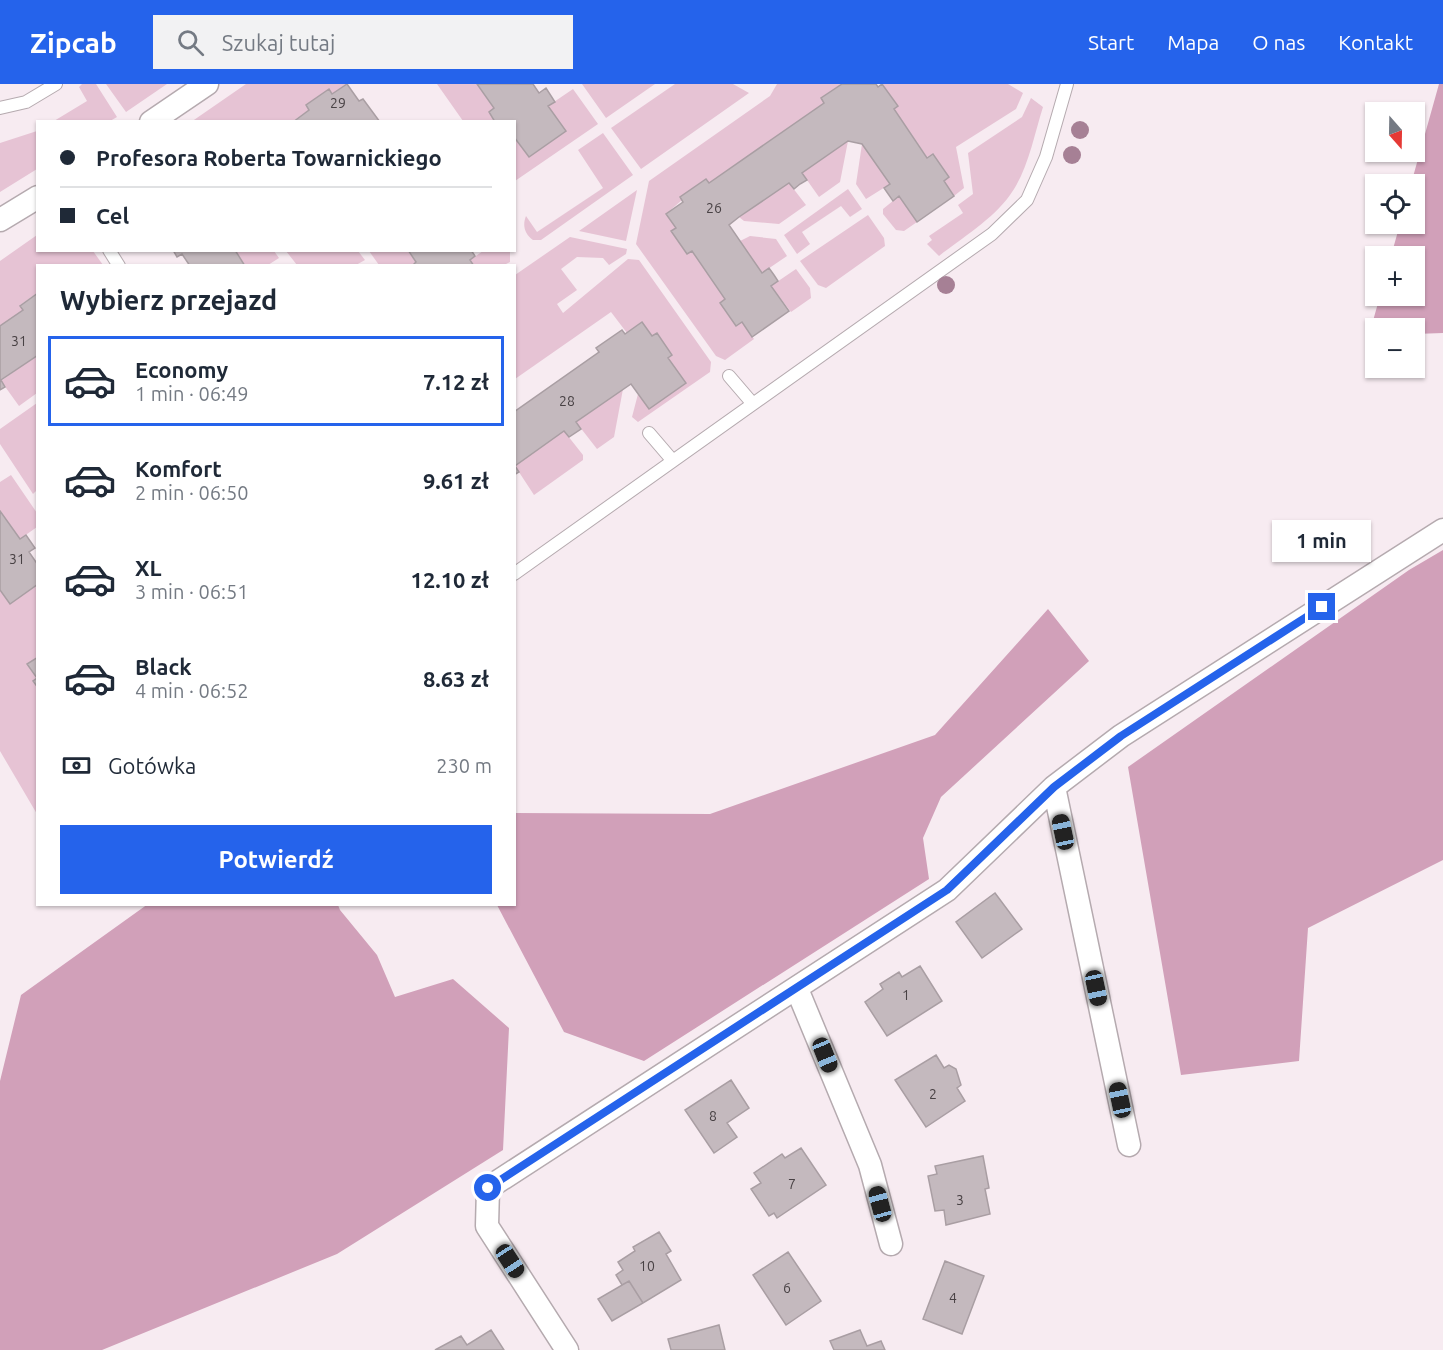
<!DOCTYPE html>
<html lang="pl">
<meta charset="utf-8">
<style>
body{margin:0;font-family:Ubuntu,sans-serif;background:#f2f2f3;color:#1f2937;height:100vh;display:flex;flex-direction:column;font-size:22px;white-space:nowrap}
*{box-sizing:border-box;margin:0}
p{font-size:20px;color:#747a83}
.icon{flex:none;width:33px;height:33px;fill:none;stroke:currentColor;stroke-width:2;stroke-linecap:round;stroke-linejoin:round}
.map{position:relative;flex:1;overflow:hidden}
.panel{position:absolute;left:36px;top:180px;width:480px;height:642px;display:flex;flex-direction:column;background:#fff;border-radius:0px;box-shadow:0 2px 4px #0004}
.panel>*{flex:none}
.banner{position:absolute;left:36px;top:36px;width:480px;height:132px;border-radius:0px;box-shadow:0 2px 4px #0004;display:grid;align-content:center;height:132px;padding:0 24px;background:#fff}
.needle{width:39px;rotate:160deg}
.buttons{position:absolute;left:1365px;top:18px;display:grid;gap:12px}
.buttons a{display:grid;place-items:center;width:60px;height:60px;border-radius:0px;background:#fff;box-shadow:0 2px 4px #0004;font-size:30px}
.end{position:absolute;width:27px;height:27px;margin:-14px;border:8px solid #2563eb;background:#fff;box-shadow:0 0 0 3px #fff}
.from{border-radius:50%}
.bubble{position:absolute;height:42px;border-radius:0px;background:#fff;box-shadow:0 2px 4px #0004;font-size:20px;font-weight:700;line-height:42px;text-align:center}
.car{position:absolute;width:18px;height:36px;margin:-18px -9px;border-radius:8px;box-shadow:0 0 4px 2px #0007;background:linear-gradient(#222 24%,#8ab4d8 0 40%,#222 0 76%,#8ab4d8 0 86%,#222 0)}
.banner b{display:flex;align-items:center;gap:21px;height:57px;font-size:22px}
.banner b+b{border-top:2px solid #e0e1e3}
.banner i{width:15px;height:15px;background:#1f2937}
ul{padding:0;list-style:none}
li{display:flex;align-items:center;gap:18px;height:90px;margin:0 12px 9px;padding:0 12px;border:3px solid transparent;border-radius:0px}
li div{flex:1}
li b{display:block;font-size:22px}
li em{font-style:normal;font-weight:700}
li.selected{border-color:#2563eb}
li>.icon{width:54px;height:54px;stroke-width:1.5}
h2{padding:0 24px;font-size:27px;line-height:72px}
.pay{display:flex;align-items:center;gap:15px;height:66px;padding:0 24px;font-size:22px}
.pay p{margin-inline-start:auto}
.primary-button{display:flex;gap:12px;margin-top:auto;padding:12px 24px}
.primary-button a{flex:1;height:69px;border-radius:0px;background:#2563eb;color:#fff;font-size:24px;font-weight:700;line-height:69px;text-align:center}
header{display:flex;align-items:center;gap:36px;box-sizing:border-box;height:84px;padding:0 30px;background:#2563eb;color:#fff}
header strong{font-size:28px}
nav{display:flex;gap:33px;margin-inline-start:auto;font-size:21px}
.search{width:420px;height:54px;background:#f2f2f3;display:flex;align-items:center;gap:15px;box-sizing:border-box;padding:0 21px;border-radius:0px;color:#747a83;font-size:22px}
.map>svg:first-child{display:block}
.green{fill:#e6c3d4}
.forest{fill:#d1a0b9}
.building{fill:#c4b9be;stroke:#a99ea3;stroke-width:1.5}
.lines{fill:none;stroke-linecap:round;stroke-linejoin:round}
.lane-casing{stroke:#b5aaaf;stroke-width:14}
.street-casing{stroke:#b5aaaf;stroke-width:25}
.lane{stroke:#fff;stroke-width:12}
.street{stroke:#fff;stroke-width:22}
.tree{fill:#a68095}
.route{stroke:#2563eb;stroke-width:8}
.labels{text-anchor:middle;stroke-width:4.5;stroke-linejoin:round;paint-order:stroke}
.number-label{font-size:14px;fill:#484144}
</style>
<header>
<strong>Zipcab</strong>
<div class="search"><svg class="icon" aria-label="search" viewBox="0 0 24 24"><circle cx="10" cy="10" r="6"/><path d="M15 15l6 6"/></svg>Szukaj tutaj</div>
<nav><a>Start</a><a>Mapa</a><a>O nas</a><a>Kontakt</a></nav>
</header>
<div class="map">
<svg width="1443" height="1266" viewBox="0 0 1443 1266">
<rect width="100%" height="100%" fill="#f7ebf1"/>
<!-- green -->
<path class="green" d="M82,0H96L117,33L110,37H54L87,17L79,3Z
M106,0H167L126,28Z
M246,0H346L332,10L329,5L309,26L293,37L191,38Z
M437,0H477L494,24L489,28L495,37H463Z
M582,0H655L606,34Z
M675,0H733L749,9L641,85L611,44Z
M777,0H842L821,14L824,19L709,99L706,95L666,130L676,144L672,147L692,167L725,215L720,219L736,242L742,238L754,255L725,276L716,272L636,160L649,97L770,12Z
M882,0H1008L1023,9L1016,25L956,63L964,104L954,112L944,97L949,93L933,70L927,73L894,25L898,22Z
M573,5L598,40L515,97L514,53L529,73L565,47L548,22Z
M1031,14L1043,23C1034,51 1028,87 1010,111C993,135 962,154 939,172L927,160L932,156L929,152L963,129L958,121L973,110L968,69L1022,33Z
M37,47V85L0,108V59Z
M603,49L633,91L541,156H533C525,150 522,142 526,132L537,148L603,104L578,66Z
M848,57L840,98L819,113L802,89Z
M862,60L890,100L866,115L856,100Z
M789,99L806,121L779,140L744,137L739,133Z
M848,105L862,125L850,133L841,122L802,148L810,160L797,170L784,151Z
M637,106L626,157L579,147Z
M899,112L917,138L904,147L896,146L883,130V125Z
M868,131L884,154L885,162L826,204L818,201L800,177Z
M37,151L38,166L93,167L103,181L38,182L37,209L20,221L23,226L0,242V177Z
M750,152L776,155L787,172L762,189L740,157Z
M570,153L627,165L626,170L609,181L603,174L577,173L561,185L577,206L557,220L563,229L628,175L639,176L711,278L710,288L638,338L632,333L638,310L672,271L657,249L652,252L642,238L627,249L611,228L515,295V191Z
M235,167H274L279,174L268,181H245Z
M286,167H358L365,176L356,181H297Z
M369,167H408L416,178L412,181H379Z
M483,167H510V178L504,181H474L470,176Z
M796,185L810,204L811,214L791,228L771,202Z
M37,271V309L19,322L1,297Z
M623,305L614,353L597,365L576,338Z
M37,319V406L33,410L0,360V345Z
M564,347L583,371V376L534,411L515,382Z
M11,391L37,429V443L20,455L0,427V398Z
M37,500V573L28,580L37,594L33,598L38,604L37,730L0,667V506L10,519Z"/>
<!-- forest -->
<path class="forest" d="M1439,0H1443V249L1415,250L1414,244H1376L1375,250L1369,251L1380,212H1414V172H1391L1400,140H1414V100H1411Z
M1443,466V776L1308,844L1299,977L1181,991L1128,683L1409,486Z
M1048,525L1089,577L941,713L923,754L929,795L644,977L564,948L497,821L514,820L515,729L710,730L935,651Z
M148,820L338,821L340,826L377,871L395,913L453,895L509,944L503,1066L337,1170L102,1266H0V997L21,911Z"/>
<!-- building -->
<path class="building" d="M347,0L359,17L363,15L380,38H293L309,26L306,21L329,5L332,10Z
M477,0H533L539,9L546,4L555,18L548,22L566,47L529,73L514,53V38H495L489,28L494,24Z
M842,0H876L878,3L882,0L898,22L894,25L927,74L933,70L949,93L944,97L954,112L917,138L899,112L893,117L884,104L890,100L862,60L848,57L802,89L807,96L800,100L794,105L789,99L739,133L729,141L762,189L769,184L774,191L778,197L771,202L789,227L752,253L742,238L736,242L720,219L725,215L692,167L687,170L671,147L676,144L666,130L683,118L680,113L706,95L709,99L824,19L821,14Z
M173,166H235L245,182H190L182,170L177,173Z
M408,166H471L475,172L470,176L474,182H412L416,178Z
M38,209V271L1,296L5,303L0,306V242L23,226L20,222Z
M642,238L652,252L657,249L672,271L668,274L686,299L649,325L631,300L576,338L581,345L569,353L564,347L515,382L519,388L514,391V328L599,268L596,264L622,246L625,250Z
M0,427L20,455L26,451L35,464L29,468L38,481V500L10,520L0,506Z
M38,573V604L33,597L37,594L27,580Z
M995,809L1022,845L982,874L956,838Z
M920,882L942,917L887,952L865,918L883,905L880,900L899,888L902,893Z
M936,971L944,984L949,981L956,985L961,1001L957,1004L965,1017L926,1043L895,996Z
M731,996L749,1024L727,1039L737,1053L714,1069L685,1026Z
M801,1064L826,1101L777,1134L774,1129L769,1132L751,1105L761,1099L754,1089L782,1070L785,1074Z
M983,1072L989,1104L985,1105L990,1130L946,1141L944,1126L935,1127L928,1092L937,1090L935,1082Z
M659,1148L671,1167L666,1170L681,1196L643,1219L629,1197L622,1201L616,1191L623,1186L618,1178L635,1167L633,1163Z
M788,1168L821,1217L786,1241L753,1191Z
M945,1177L984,1192L962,1250L923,1235Z
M629,1197L643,1219L612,1237L598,1215Z
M719,1241L725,1266H671L668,1255Z
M491,1246L504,1266H435L461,1252L467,1261Z
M860,1246L867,1262L881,1257L885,1266H834L830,1257Z"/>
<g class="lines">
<defs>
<path id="lane" d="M0,24L26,18L56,0
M109,166L119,182
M729,292L753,320
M649,349L673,377
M514,490L992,150L1027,116L1046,73L1067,0"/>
<path id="street" d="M151,38L207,0
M0,136L38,113
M1054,703L1129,1061
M797,905L870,1081L891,1160
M567,1266L487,1142L488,1104L947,806L1054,703L1121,652L1443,446"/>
</defs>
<!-- lane casing -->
<use href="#lane" class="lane-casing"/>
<!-- street casing -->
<use href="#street" class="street-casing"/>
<!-- lane -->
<use href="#lane" class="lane"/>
<!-- street -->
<use href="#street" class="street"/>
</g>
<!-- trees -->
<g class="tree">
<circle cx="1080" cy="46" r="9"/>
<circle cx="1072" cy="71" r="9"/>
<circle cx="946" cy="201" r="9"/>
</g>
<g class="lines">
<!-- route -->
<path class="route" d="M488,1104L947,806L1054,703L1121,652L1322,523"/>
</g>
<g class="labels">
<!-- number labels -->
<g class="number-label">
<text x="338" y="24">29</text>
<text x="714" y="129">26</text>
<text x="19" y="262">31</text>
<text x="567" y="322">28</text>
<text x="17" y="480">31</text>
<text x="906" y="916">1</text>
<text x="933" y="1015">2</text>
<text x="713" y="1037">8</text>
<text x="792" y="1105">7</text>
<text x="960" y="1121">3</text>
<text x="647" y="1187">10</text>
<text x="787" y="1209">6</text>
<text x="953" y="1219">4</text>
</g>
</g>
</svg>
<div class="buttons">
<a><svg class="needle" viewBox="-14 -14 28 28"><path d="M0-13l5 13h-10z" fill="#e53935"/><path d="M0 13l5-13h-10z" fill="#747a83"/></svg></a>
<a><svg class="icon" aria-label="locate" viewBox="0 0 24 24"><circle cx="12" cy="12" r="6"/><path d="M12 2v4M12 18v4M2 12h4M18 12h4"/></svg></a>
<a>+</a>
<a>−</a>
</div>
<i class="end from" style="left:488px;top:1104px"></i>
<i class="end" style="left:1322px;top:523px"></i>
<div class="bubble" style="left:1272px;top:436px;width:99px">1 min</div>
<i class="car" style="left:1063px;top:748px;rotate:348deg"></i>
<i class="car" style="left:1096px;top:904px;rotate:168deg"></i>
<i class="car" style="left:825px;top:971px;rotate:158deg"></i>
<i class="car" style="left:1120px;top:1016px;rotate:348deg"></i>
<i class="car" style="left:880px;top:1120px;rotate:345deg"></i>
<i class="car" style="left:510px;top:1177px;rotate:147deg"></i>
<div class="banner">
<b><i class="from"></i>Profesora Roberta Towarnickiego</b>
<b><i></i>Cel</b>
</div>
<section class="panel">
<h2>Wybierz przejazd</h2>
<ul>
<li class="selected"><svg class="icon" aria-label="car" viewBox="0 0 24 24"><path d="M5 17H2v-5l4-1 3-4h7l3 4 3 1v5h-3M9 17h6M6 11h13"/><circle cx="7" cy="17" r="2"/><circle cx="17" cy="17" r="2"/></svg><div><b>Economy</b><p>1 min · 06:49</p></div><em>7.12 zł</em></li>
<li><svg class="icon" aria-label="car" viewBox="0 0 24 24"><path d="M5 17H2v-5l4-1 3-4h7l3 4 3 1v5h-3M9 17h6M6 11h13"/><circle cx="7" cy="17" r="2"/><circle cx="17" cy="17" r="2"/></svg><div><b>Komfort</b><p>2 min · 06:50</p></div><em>9.61 zł</em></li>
<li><svg class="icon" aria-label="car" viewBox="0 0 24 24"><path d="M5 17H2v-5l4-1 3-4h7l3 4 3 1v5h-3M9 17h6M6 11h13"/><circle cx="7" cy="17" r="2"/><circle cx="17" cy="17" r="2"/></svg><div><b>XL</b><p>3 min · 06:51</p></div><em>12.10 zł</em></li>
<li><svg class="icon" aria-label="car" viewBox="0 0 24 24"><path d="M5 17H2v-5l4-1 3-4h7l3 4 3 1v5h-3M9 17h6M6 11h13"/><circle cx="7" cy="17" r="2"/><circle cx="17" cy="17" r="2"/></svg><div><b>Black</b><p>4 min · 06:52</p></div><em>8.63 zł</em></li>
</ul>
<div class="pay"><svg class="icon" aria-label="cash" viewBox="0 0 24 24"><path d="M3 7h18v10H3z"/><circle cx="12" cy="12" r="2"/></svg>Gotówka<p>230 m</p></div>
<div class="primary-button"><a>Potwierdź</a></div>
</section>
</div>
